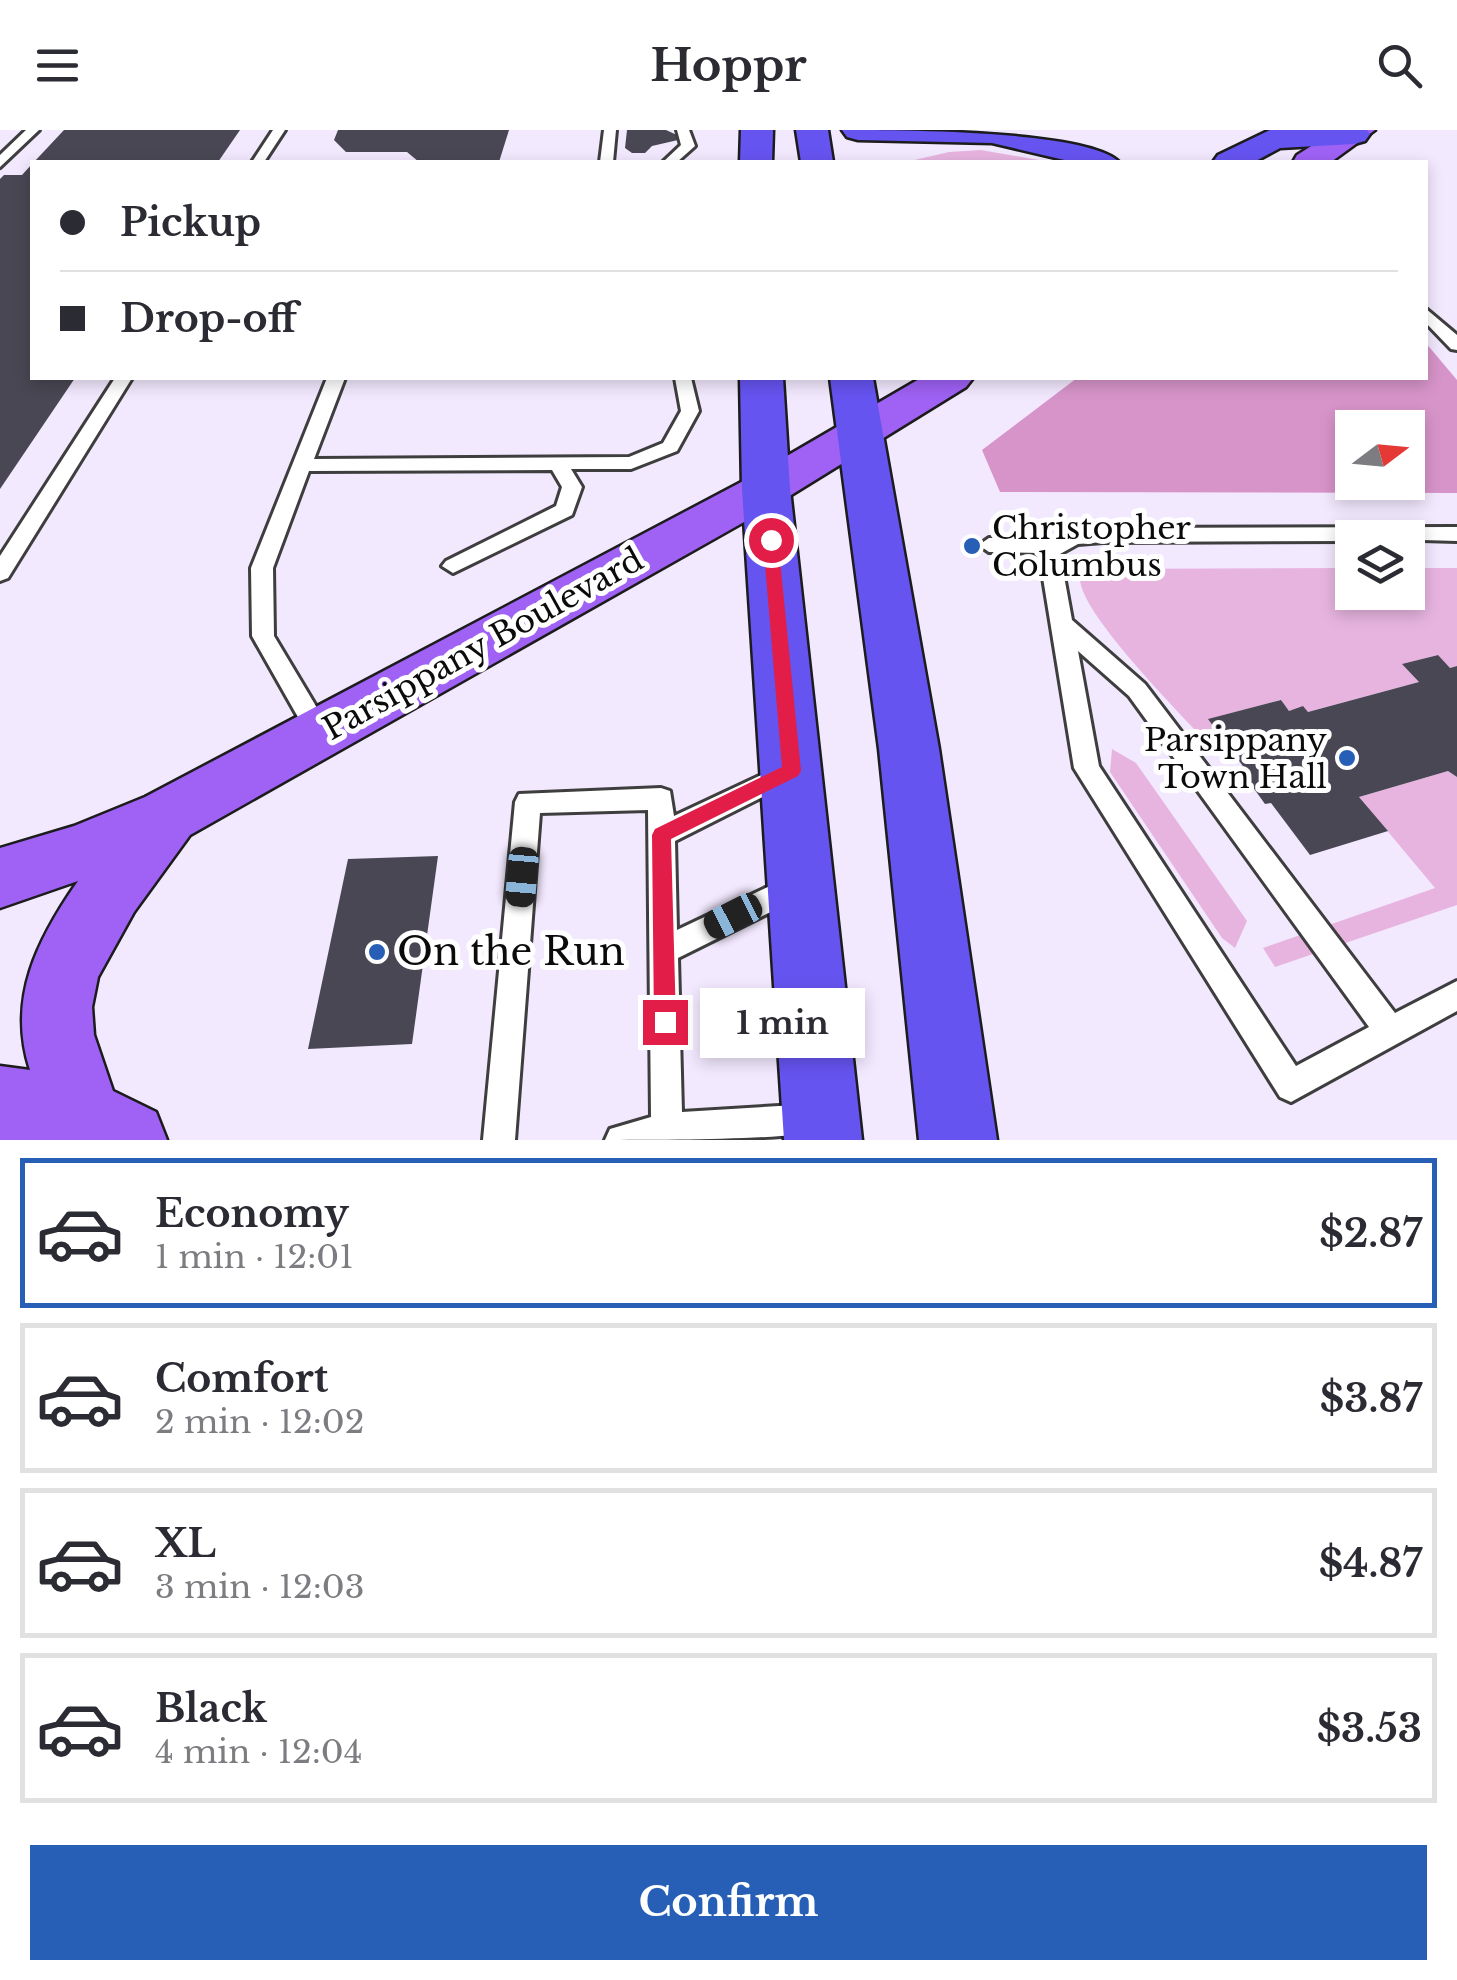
<!DOCTYPE html>
<meta charset="utf-8">
<style>
body{margin:0;font-family:"Libre Baskerville",serif;background:#f7f7f7;color:#2b2b33;height:100vh;display:flex;flex-direction:column;font-size:38px;white-space:nowrap}
*{box-sizing:border-box;margin:0}
p{font-size:32px;color:#7c7c81}
.icon{flex:none;width:55px;height:55px;fill:none;stroke:currentColor;stroke-width:2;stroke-linecap:round;stroke-linejoin:round}
.map{position:relative;height:1010px;overflow:hidden}
.side{display:flex;flex-direction:column;background:#fff;flex:1}
.side>*{flex:none}
.top-card{position:absolute;left:30px;top:30px;width:1398px;height:220px;border-radius:0px;box-shadow:0 5px 15px #0003;display:grid;align-content:center;height:220px;padding:0 30px;background:#fff}
.needle{width:65px;rotate:74deg}
.tools{position:absolute;left:1335px;top:280px;display:grid;gap:20px}
.tools a{display:grid;place-items:center;width:90px;height:90px;border-radius:0px;background:#fff;box-shadow:0 5px 15px #0003;font-size:50px}
.end{position:absolute;width:45px;height:45px;margin:-22px;border:12px solid #e11d48;background:#fff;box-shadow:0 0 0 5px #fff}
.from{border-radius:50%}
.bubble{position:absolute;height:70px;border-radius:0px;background:#fff;box-shadow:0 5px 15px #0003;font-size:32px;font-weight:800;line-height:70px;text-align:center}
.car{position:absolute;width:30px;height:60px;margin:-30px -15px;border-radius:12px;box-shadow:0 0 8px 2px #0007;background:linear-gradient(#222 24%,#8ab4d8 0 40%,#222 0 76%,#8ab4d8 0 86%,#222 0)}
.top-card b{display:flex;align-items:center;gap:35px;height:95px;font-size:38px}
.top-card b+b{border-top:2px solid #e1e1e2}
.top-card i{width:25px;height:25px;background:#2b2b33}
ul{padding:18px 0 0;list-style:none}
li{display:flex;align-items:center;gap:30px;height:150px;margin:0 20px 15px;padding:0 10px;border:5px solid #e1e1e2;border-radius:0px}
li div{flex:1}
li b{display:block;font-size:38px}
li em{font-style:normal;font-weight:800}
li.active{border-color:#275fb6}
li>.icon{width:90px;height:90px;stroke-width:1.5}
.primary-button{display:flex;gap:20px;margin-top:auto;padding:20px 30px}
.primary-button a{flex:1;height:115px;border-radius:0px;background:#275fb6;color:#fff;font-size:40px;font-weight:800;line-height:115px;text-align:center}
header{display:flex;justify-content:space-between;align-items:center;height:130px;padding:0 30px;background:#fff;font-size:45px;font-weight:800}
.map>svg:first-child{display:block}
.green{fill:#e7b4e0}
.forest{fill:#d794c9;fill-rule:evenodd}
.building{fill:#484753}
.lines{fill:none;stroke-linecap:round;stroke-linejoin:round}
.lane-casing{stroke:#3e3e3e;stroke-width:6}
.primary-casing{stroke:#1c1c1c;stroke-width:5}
.highway-casing{stroke:#1c1c1c;stroke-width:5}
.lane{fill:#fff;fill-rule:evenodd}
.primary{fill:#9f62f5;fill-rule:evenodd}
.highway{fill:#6654f1;fill-rule:evenodd}
.route{fill:#e11d48}
.poi-dot{fill:#275fb6;stroke:#fff;stroke-width:4}
.labels{text-anchor:middle;stroke-width:10;stroke-linejoin:round;paint-order:stroke}
.poi-label{font-size:32px;fill:#0b0b0b;stroke:#fff;text-anchor:start}
.street-label{font-size:32px;fill:#0b0b0b;stroke:#fff}
.near-poi-label{font-size:38px;fill:#0b0b0b;stroke:#fff;text-anchor:start}
</style>
<header><svg class="icon" aria-label="menu" viewBox="0 0 24 24"><path d="M4 6h16M4 12h16M4 18h16"/></svg>Hoppr<svg class="icon" aria-label="search" viewBox="0 0 24 24"><circle cx="10" cy="10" r="6"/><path d="M15 15l6 6"/></svg></header>
<div class="map">
<svg width="1457" height="1010" viewBox="0 0 1457 1010">
<rect width="100%" height="100%" fill="#f3e9ff"/>
<!-- green -->
<path class="green" d="M981,20L1050,32H906L949,22Z
M1352,438V462H1408V438H1457V536L1450,538L1437,525L1403,534L1419,552L1308,582L1303,577L1289,581L1280,570L1209,589L1226,614L1212,618C1184,587 1083,487 1080,450L1086,439Z
M1112,619L1136,633L1247,791L1235,818L1222,808L1110,642Z
M1448,641L1457,647V775L1275,837L1263,818L1435,758L1359,667Z"/>
<!-- forest -->
<path class="forest" d="M1425,212L1457,250V363L1000,362L982,320L1077,248H1425ZM1352,298H1408V352H1352Z"/>
<!-- building -->
<path class="building" d="M64,0H240L218,32H34Z
M338,0H509L499,32H419L407,22H346L334,10Z
M627,0H666L679,6L678,10L652,16L645,23H632L625,18Z
M32,34V248H75L0,359V49L4,45H22Z
M1438,525L1450,538L1457,536V647L1448,641L1359,667L1388,701L1310,725L1271,673L1265,674L1247,649L1251,647L1208,589L1281,570L1289,581L1303,576L1308,582L1419,552L1402,534Z
M438,726L412,914L308,919L348,729Z"/>
<g class="lines">
<defs>
<path id="lane" d="M26,0H39L0,37V25Z
M273,0H285L264,32H252Z
M604,0H616L613,32H600Z
M677,0H689L695,16L677,32H663L681,15Z
M1425,178L1457,205V220L1451,219L1425,192Z
M115,248H132L8,448L0,451V426Z
M327,248H345L314,329L629,327L663,313L681,281L675,248H691L699,281L677,321L631,339H571L582,357L572,385L453,443L442,436L446,431L556,376L562,357L552,340L309,341L273,438L274,506L332,603L329,610L320,613L311,610L252,506L251,438Z
M1457,397V411L1352,408V411L1103,412L1078,414L1060,424L1072,490L1145,554L1395,883L1457,851V881L1291,972L1280,967L1074,638L1039,423L989,422L979,415L989,408L1052,409L1074,400L1103,398ZM1078,521L1129,566L1369,897L1296,936L1099,636Z
M789,632L798,635L802,642L798,649L675,711L677,800L795,744L805,747L809,756L805,765L678,828L682,982L813,974L824,979L829,990L824,1001C781,1010 657,1010 605,1010L610,999L651,987L648,680L540,683L515,1010H483L515,672L519,664L661,658L670,661L674,686Z"/>
<path id="primary" d="M1337,0H1375L1331,32H1293L1297,25Z
M921,248H973L966,257L783,370L190,705L134,782L98,847L92,877L94,905L113,961L156,982L167,1010H0V936L30,940C7,869 37,810 78,751L0,778V718L74,696L145,667L749,348Z"/>
<path id="highway" d="M741,0H773L772,32H740Z
M796,0H828L833,32H801Z
M842,0C896,0 1088,0 1119,32H1073L992,13L858,10L847,7Z
M1270,0H1367L1370,4L1365,11L1354,14L1280,18L1254,32H1213L1218,25Z
M740,248H783L790,359L862,1010H784L742,359Z
M830,248H873L939,619L997,1010H919L879,619Z"/>
</defs>
<!-- lane casing -->
<use href="#lane" class="lane-casing"/>
<!-- primary casing -->
<use href="#primary" class="primary-casing"/>
<!-- highway casing -->
<use href="#highway" class="highway-casing"/>
<!-- lane -->
<use href="#lane" class="lane"/>
<!-- primary -->
<use href="#primary" class="primary"/>
<!-- highway -->
<use href="#highway" class="highway"/>
</g>
<!-- route -->
<path class="route" d="M771,405L778,410L801,641L798,646L671,709L676,892L672,900L665,903L657,900L654,892L652,705L655,699L782,637L763,410Z"/>
<!-- markers -->
<g class="poi-dot">
<circle cx="972" cy="416" r="10"/>
<circle cx="1347" cy="628" r="10"/>
<circle cx="377" cy="822" r="10"/>
</g>
<g class="labels">
<!-- poi labels -->
<g class="poi-label">
<text x="992" y="409">Christopher<tspan x="992" dy="37">Columbus</tspan></text>
<text x="1327" y="621" text-anchor="end">Parsippany<tspan x="1327" dy="37">Town Hall</tspan></text>
</g>
<!-- street labels -->
<g class="street-label">
<text transform="translate(483 514) rotate(-29)" y="11">Parsippany Boulevard</text>
</g>
<!-- near-poi labels -->
<g class="near-poi-label">
<text x="397" y="835">On the Run</text>
</g>
</g>
</svg>
<div class="tools">
<a><svg class="needle" viewBox="-14 -14 28 28"><path d="M0-13l5 13h-10z" fill="#e53935"/><path d="M0 13l5-13h-10z" fill="#7c7c81"/></svg></a>
<a><svg class="icon" aria-label="layers" viewBox="0 0 24 24"><path d="M12 4l9 5-9 5-9-5zM3 14l9 5 9-5"/></svg></a>
</div>
<i class="end from" style="left:771px;top:410px"></i>
<i class="end" style="left:665px;top:892px"></i>
<div class="bubble" style="left:700px;top:858px;width:165px">1 min</div>
<i class="car" style="left:522px;top:747px;rotate:185deg"></i>
<i class="car" style="left:733px;top:786px;rotate:243deg"></i>
<div class="top-card">
<b><i class="from"></i>Pickup</b>
<b><i></i>Drop-off</b>
</div>
</div>
<section class="side">
<ul>
<li class="active"><svg class="icon" aria-label="car" viewBox="0 0 24 24"><path d="M5 17H2v-5l4-1 3-4h7l3 4 3 1v5h-3M9 17h6M6 11h13"/><circle cx="7" cy="17" r="2"/><circle cx="17" cy="17" r="2"/></svg><div><b>Economy</b><p>1 min · 12:01</p></div><em>$2.87</em></li>
<li><svg class="icon" aria-label="car" viewBox="0 0 24 24"><path d="M5 17H2v-5l4-1 3-4h7l3 4 3 1v5h-3M9 17h6M6 11h13"/><circle cx="7" cy="17" r="2"/><circle cx="17" cy="17" r="2"/></svg><div><b>Comfort</b><p>2 min · 12:02</p></div><em>$3.87</em></li>
<li><svg class="icon" aria-label="car" viewBox="0 0 24 24"><path d="M5 17H2v-5l4-1 3-4h7l3 4 3 1v5h-3M9 17h6M6 11h13"/><circle cx="7" cy="17" r="2"/><circle cx="17" cy="17" r="2"/></svg><div><b>XL</b><p>3 min · 12:03</p></div><em>$4.87</em></li>
<li><svg class="icon" aria-label="car" viewBox="0 0 24 24"><path d="M5 17H2v-5l4-1 3-4h7l3 4 3 1v5h-3M9 17h6M6 11h13"/><circle cx="7" cy="17" r="2"/><circle cx="17" cy="17" r="2"/></svg><div><b>Black</b><p>4 min · 12:04</p></div><em>$3.53</em></li>
</ul>
<div class="primary-button"><a>Confirm</a></div>
</section>
